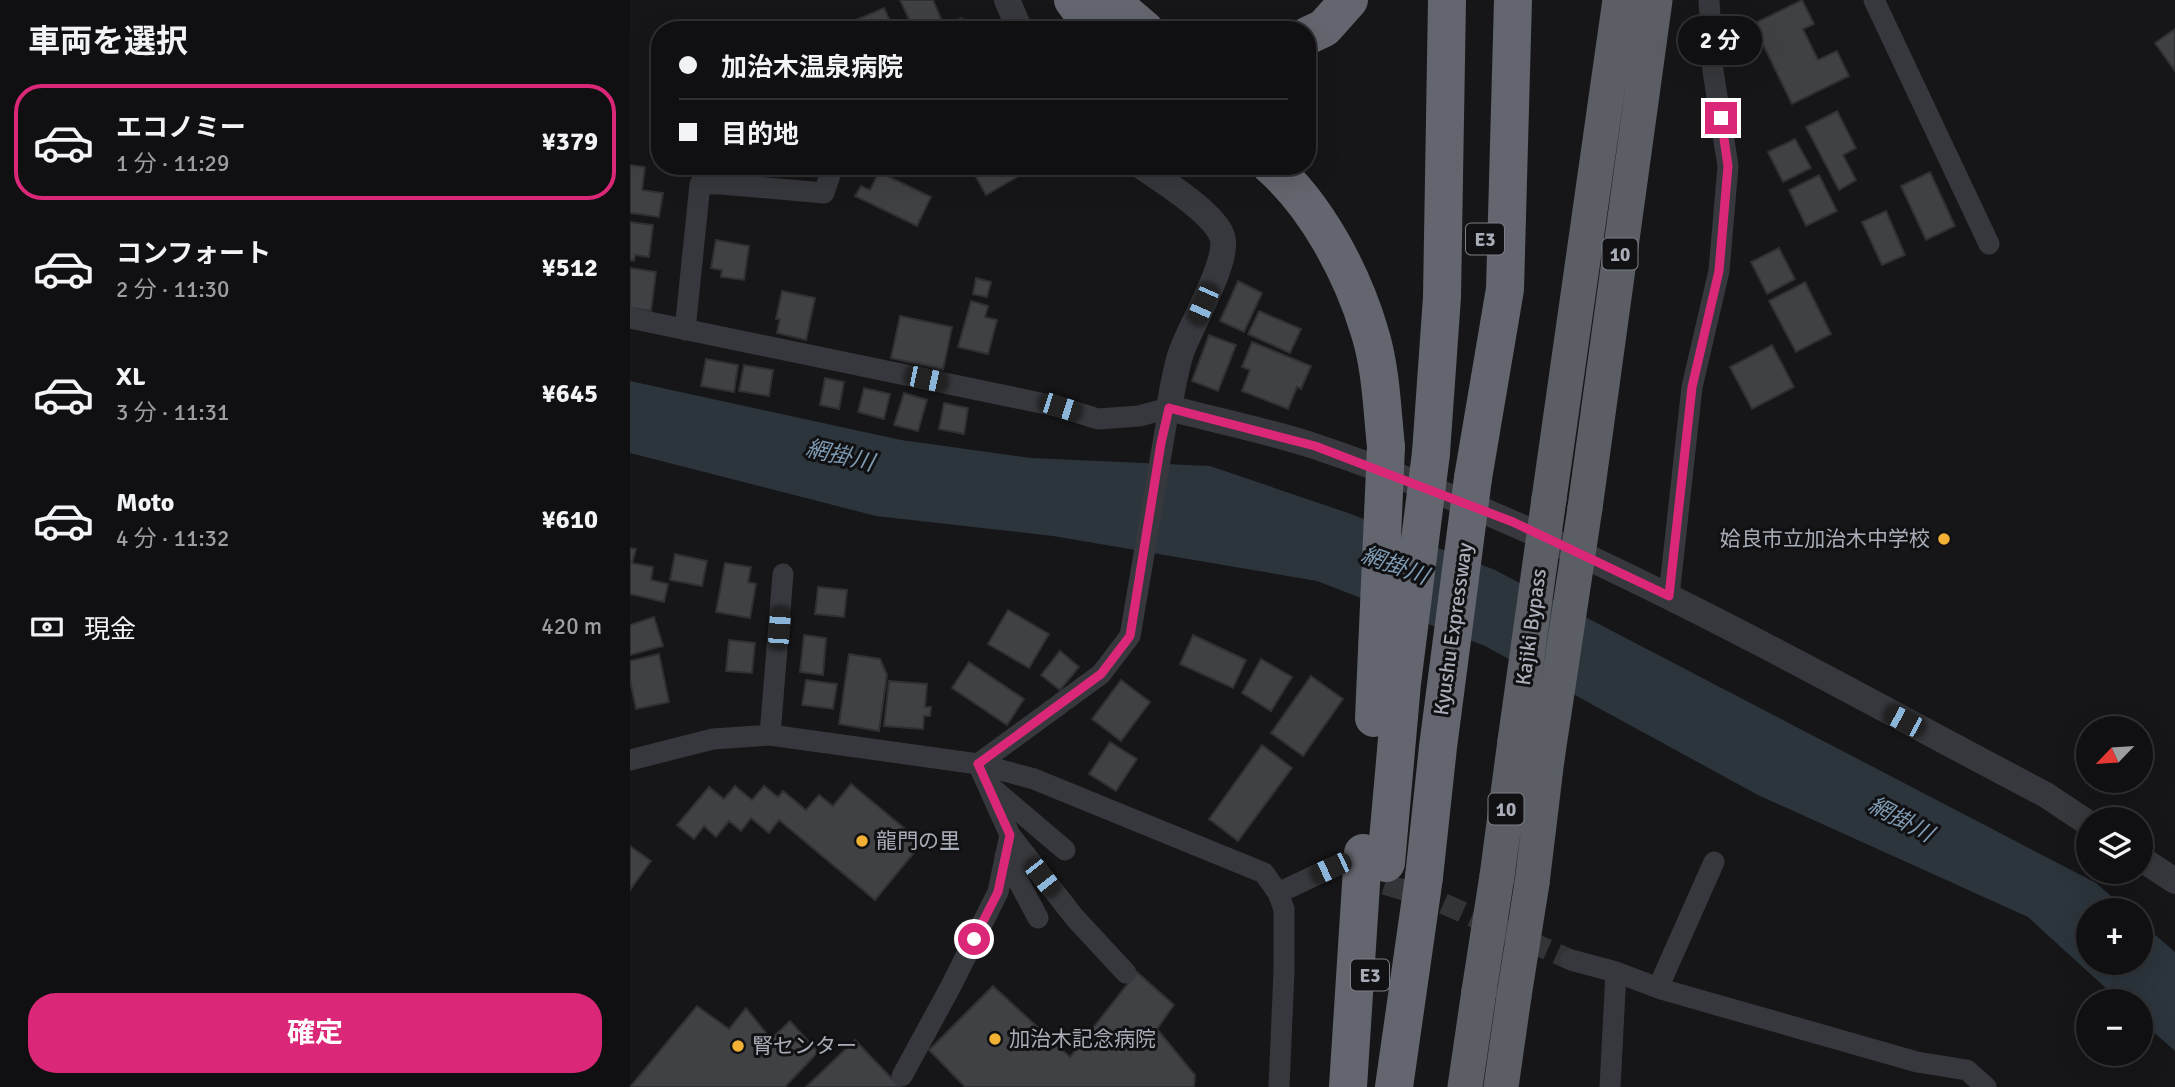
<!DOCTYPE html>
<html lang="ja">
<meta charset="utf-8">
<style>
body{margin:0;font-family:Signika,"Noto Sans JP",sans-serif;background:#19191b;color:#f1f3f6;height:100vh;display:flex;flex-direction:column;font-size:26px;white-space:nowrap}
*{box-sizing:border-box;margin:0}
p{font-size:23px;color:#9c9d9f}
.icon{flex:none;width:38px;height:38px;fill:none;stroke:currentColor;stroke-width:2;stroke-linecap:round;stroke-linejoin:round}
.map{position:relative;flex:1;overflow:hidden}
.details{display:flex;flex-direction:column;background:#101012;width:630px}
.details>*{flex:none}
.top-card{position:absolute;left:21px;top:21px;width:665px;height:154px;border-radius:28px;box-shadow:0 7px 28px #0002,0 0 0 2px #303032;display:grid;align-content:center;height:154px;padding:0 28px;background:#101012}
.needle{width:46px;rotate:245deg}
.buttons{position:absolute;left:1446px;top:716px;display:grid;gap:14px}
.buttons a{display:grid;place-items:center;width:77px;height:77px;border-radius:50%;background:#101012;box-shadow:0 7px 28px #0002,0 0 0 2px #303032;font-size:35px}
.end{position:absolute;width:32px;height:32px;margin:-16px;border:9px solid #db2777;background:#fff;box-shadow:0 0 0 4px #fff}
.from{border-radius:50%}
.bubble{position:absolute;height:49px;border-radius:24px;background:#101012;box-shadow:0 7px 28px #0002,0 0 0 2px #303032;font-size:23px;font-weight:700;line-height:49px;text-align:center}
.car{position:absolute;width:21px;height:42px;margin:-21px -10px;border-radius:9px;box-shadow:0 0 5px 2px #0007;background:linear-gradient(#222 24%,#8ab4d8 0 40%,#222 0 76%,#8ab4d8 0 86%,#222 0)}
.top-card b{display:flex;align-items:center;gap:24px;height:66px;font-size:26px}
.top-card b+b{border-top:2px solid #303032}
.top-card i{width:18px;height:18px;background:#f1f3f6}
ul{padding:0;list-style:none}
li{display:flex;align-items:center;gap:21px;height:116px;margin:0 14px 10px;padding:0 14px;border:4px solid transparent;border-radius:28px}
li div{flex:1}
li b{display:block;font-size:26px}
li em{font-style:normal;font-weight:700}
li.active{border-color:#db2777}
li>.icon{width:63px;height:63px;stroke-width:1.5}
h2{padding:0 28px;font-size:32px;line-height:84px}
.pay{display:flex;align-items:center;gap:18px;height:77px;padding:0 28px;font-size:26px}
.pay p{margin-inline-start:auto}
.button{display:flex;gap:14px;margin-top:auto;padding:14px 28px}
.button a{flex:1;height:80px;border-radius:28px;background:#db2777;color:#fff;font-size:28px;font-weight:700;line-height:80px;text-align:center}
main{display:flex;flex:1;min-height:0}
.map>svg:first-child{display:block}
.water{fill:#2c353c}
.building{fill:#404145;stroke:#303034;stroke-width:2}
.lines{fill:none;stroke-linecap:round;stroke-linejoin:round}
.minor-tunnel{stroke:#333438;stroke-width:21;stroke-dasharray:21 10;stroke-linecap:butt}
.minor{stroke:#37383d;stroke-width:21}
.tertiary{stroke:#37383d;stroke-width:26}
.trunk{stroke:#5b5e65;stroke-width:35}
.motorway{stroke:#63666e;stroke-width:38}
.trunk-bridge{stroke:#5b5e65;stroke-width:35}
.motorway-bridge{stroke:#63666e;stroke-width:38}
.route{stroke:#db2777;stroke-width:9}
.poi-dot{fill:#f2b134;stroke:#111113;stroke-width:2.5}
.labels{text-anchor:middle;stroke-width:6;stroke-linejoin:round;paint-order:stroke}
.shield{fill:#111113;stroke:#7b7e86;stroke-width:2}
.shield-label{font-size:19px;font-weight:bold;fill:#a8adb8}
.poi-label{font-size:21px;fill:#a8adb8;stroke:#111113;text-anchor:start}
.street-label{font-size:21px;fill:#a8adb8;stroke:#111113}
.water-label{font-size:23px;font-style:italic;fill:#7f9bb3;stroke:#111113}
</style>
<main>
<section class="details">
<h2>車両を選択</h2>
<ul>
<li class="active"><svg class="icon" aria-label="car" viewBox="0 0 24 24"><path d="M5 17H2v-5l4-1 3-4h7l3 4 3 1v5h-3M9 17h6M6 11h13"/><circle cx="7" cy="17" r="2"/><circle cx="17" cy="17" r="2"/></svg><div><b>エコノミー</b><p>1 分 · 11:29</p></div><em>¥379</em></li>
<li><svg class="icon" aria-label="car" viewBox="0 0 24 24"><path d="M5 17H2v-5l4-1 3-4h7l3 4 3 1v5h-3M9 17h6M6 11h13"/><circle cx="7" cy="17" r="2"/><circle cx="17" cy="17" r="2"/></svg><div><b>コンフォート</b><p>2 分 · 11:30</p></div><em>¥512</em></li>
<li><svg class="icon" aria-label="car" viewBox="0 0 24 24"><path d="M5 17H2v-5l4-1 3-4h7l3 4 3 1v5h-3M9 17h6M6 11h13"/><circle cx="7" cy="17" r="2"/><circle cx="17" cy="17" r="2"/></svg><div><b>XL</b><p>3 分 · 11:31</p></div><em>¥645</em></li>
<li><svg class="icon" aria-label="car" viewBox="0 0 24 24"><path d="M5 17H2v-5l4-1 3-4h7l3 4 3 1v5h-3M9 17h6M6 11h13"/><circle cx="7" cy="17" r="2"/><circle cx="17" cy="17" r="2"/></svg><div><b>Moto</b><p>4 分 · 11:32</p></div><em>¥610</em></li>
</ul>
<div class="pay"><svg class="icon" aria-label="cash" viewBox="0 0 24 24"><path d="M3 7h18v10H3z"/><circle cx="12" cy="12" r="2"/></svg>現金<p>420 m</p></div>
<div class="button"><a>確定</a></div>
</section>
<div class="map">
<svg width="1545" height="1087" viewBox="0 0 1545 1087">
<rect width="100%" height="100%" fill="#161618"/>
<!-- water -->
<path class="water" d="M0,381L271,440L401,458L580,466L718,513L865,570L1466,883L1497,910H1458V962H1510V922L1545,952V1051L1510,1020V1001H1490L1398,917L1128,795L855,646L687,581L423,536L246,516L0,453Z"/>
<!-- building -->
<path class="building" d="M270,0H303L314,26L332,18L336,27L329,30H284Z
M1172,0L1184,24L1173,29L1188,60L1207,51L1219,76L1162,104L1123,24Z
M254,8L264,30H231L226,20Z
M1545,29V71L1525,43Z
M1207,111L1226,148L1213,155L1226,180L1209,190L1176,127Z
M1165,139L1181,168L1153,182L1138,152Z
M0,165L15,167L12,190L33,193L29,217L0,213Z
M130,166H186V170L130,168Z
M340,166H406L356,195Z
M249,172L301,197L287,226L225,196L231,186L240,190Z
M1300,172L1325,226L1296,240L1271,186Z
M1189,175L1207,211L1176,226L1159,190Z
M1256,211L1275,255L1252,265L1232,222Z
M0,222L23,225L19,257L5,255L4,261L0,260Z
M86,240L119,246L114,280L91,277L92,270L81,268Z
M1149,248L1165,279L1137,294L1121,262Z
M0,268L26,272L21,311L0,308Z
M346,278L361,282L357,297L343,294Z
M608,281L632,293L614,332L590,321Z
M1175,282L1201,334L1166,352L1139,301Z
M152,291L185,298L176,340L147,333L150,319H146Z
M341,301L358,306L355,317L367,320L358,354L328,347Z
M629,311L671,329L660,353L618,334Z
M270,316L322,327L313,370L261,358Z
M579,335L606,345L588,391L562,381Z
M622,342L681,366L671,389L667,387L658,409L612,391L620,370L612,367Z
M1142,345L1164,387L1122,409L1100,367Z
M76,359L108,365L104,392L71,386Z
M114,365L143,370L139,396L109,391Z
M195,378L214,382L209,409L190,405Z
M234,388L260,394L254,419L228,412Z
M274,393L297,400L288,431L264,425Z
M314,403L338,408L334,434L309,429Z
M0,548L6,549L2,563L23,567L21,580L38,584L34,602L0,594Z
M45,554L77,561L72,586L40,580Z
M95,563L121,567L118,582L126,584L120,618L86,612Z
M188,587L217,590L214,617L185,614Z
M378,610L419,634L399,668L358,644Z
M24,617L33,646L0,655V625Z
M174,635L196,638L193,675L170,672Z
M563,635L616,660L603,688L550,664Z
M99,640L125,643L122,673L96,671Z
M430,651L449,667L430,690L411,675Z
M29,654L39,702L6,709L0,680V661Z
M219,654L250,659L257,675L249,731L209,724Z
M631,659L662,677L641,711L612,693Z
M339,662L394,699L377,725L322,688Z
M681,676L713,699L673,756L641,733Z
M176,680L207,684L203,709L172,705Z
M491,680L520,702L491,741L462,719Z
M259,681L297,684L295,707H301L300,716H294L293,729L254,726Z
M480,742L507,759L486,791L459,774Z
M632,745L662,768L608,841L579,819Z
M221,784L292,843L245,900L149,820L139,833L121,818L111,831L99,821L86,837L74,826L64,839L47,825L79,787L94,799L105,786L122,800L134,786L148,797L153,791L176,810L189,795L203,806Z
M0,846L21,861L0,890Z
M507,972L544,1005L527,1029L565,1075L564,1087H335L299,1050L363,986L440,1057Z
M67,1006L99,1029L116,1008L141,1039L160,1021L188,1052L155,1087H0Z
M225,1040L270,1087H176Z"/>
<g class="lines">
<!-- minor-tunnel -->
<path class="minor-tunnel" d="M725,875L803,899L941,960"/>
<!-- minor -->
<path class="minor" d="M1244,0L1359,244
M0,318L430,407L468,419L509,416L539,408L500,636L471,674L348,764
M55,330L70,184H91L194,193L203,166
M1039,596L1062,387L1089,271L1098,166L1083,71L1079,0
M140,735L153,574
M0,760L83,739L140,735L348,764L404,779L634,873L648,893L654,909V971L649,1087
M348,764L380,835L445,918L496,973
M362,788L435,850
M375,856L408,918
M648,893L701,868
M941,960L986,972L1031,989L1287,1062L1337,1070L1356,1087
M1028,988L1084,862
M272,1076L321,986L368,892L380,835
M980,1087L986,972"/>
<!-- tertiary -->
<path class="tertiary" d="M377,0L390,30
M511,166C532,181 583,212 592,236C601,260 558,329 550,356C545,373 542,391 539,408C588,421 639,431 687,447C943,533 1178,670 1416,795L1458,823
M1510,858L1545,881"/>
<!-- trunk -->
<path class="trunk" d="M919,499L990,0
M955,508L1025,0
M867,876L885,741
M902,883L917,759
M835,1087L849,991
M871,1087L884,996"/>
<!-- motorway -->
<path class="motorway" d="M443,0L465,30
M484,0L494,12L515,30
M677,36L694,28L719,0
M641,166C686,205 722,273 739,330C751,367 752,409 756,447
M801,453L812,297L817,0
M843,478L875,289L883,0
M718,1087L733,853
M764,1087L794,877"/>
<!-- trunk-bridge -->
<path class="trunk-bridge" d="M885,741L919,499
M917,759L955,508
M849,991L867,876
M884,996L902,883"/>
<!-- motorway-bridge -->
<path class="motorway-bridge" d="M744,718L756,447
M756,863L772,683L801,453
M794,877L808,747L843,478"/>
</g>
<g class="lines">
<!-- route -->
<path class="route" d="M344,939L368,892L380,835L348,764L471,674L500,636L531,443L539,408L685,446L883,522L1039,596L1062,387L1089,271L1098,166L1091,118"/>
</g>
<!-- markers -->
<g class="poi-dot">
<circle cx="1314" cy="539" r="7"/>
<circle cx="232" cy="841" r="7"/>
<circle cx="365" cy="1039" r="7"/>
<circle cx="108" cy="1046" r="7"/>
</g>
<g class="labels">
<!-- shield labels -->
<g class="shield">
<rect x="836" y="223.5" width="38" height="31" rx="5"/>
<rect x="972.5" y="238.5" width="35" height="31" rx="5"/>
<rect x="858.5" y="793.5" width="35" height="31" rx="5"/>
<rect x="721" y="959.5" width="38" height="31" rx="5"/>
</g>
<g class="shield-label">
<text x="855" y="246">E3</text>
<text x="990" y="261">10</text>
<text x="876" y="816">10</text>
<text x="740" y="982">E3</text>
</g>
<!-- poi labels -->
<g class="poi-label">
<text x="1300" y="546" text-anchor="end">姶良市立加治木中学校</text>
<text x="246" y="848">龍門の里</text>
<text x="379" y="1046">加治木記念病院</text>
<text x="122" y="1053">腎センター</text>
</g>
<!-- street labels -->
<g class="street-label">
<text transform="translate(901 627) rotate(-82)" y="7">Kajiki Bypass</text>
<text transform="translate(823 629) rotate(-82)" y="7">Kyushu Expressway</text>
</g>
<!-- water labels -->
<g class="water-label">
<text transform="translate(210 455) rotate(13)" y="8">網掛川</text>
<text transform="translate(765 565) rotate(20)" y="8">網掛川</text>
<text transform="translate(1271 819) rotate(28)" y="8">網掛川</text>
</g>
</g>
</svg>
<div class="buttons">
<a><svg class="needle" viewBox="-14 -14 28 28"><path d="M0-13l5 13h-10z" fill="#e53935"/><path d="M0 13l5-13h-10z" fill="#9c9d9f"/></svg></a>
<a><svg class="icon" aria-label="layers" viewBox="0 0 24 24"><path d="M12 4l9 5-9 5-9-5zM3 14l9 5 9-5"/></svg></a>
<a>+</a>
<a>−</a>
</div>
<i class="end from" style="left:344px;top:939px"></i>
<i class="end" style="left:1091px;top:118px"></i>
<div class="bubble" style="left:1048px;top:16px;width:84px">2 分</div>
<i class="car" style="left:573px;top:304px;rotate:204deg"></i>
<i class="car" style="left:296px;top:379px;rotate:102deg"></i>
<i class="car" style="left:430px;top:407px;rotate:108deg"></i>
<i class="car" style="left:149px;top:628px;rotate:4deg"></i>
<i class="car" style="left:1274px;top:721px;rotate:298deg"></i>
<i class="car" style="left:701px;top:868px;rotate:245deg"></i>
<i class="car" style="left:412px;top:877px;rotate:142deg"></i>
<div class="top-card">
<b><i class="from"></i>加治木温泉病院</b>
<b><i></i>目的地</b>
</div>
</div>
</main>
